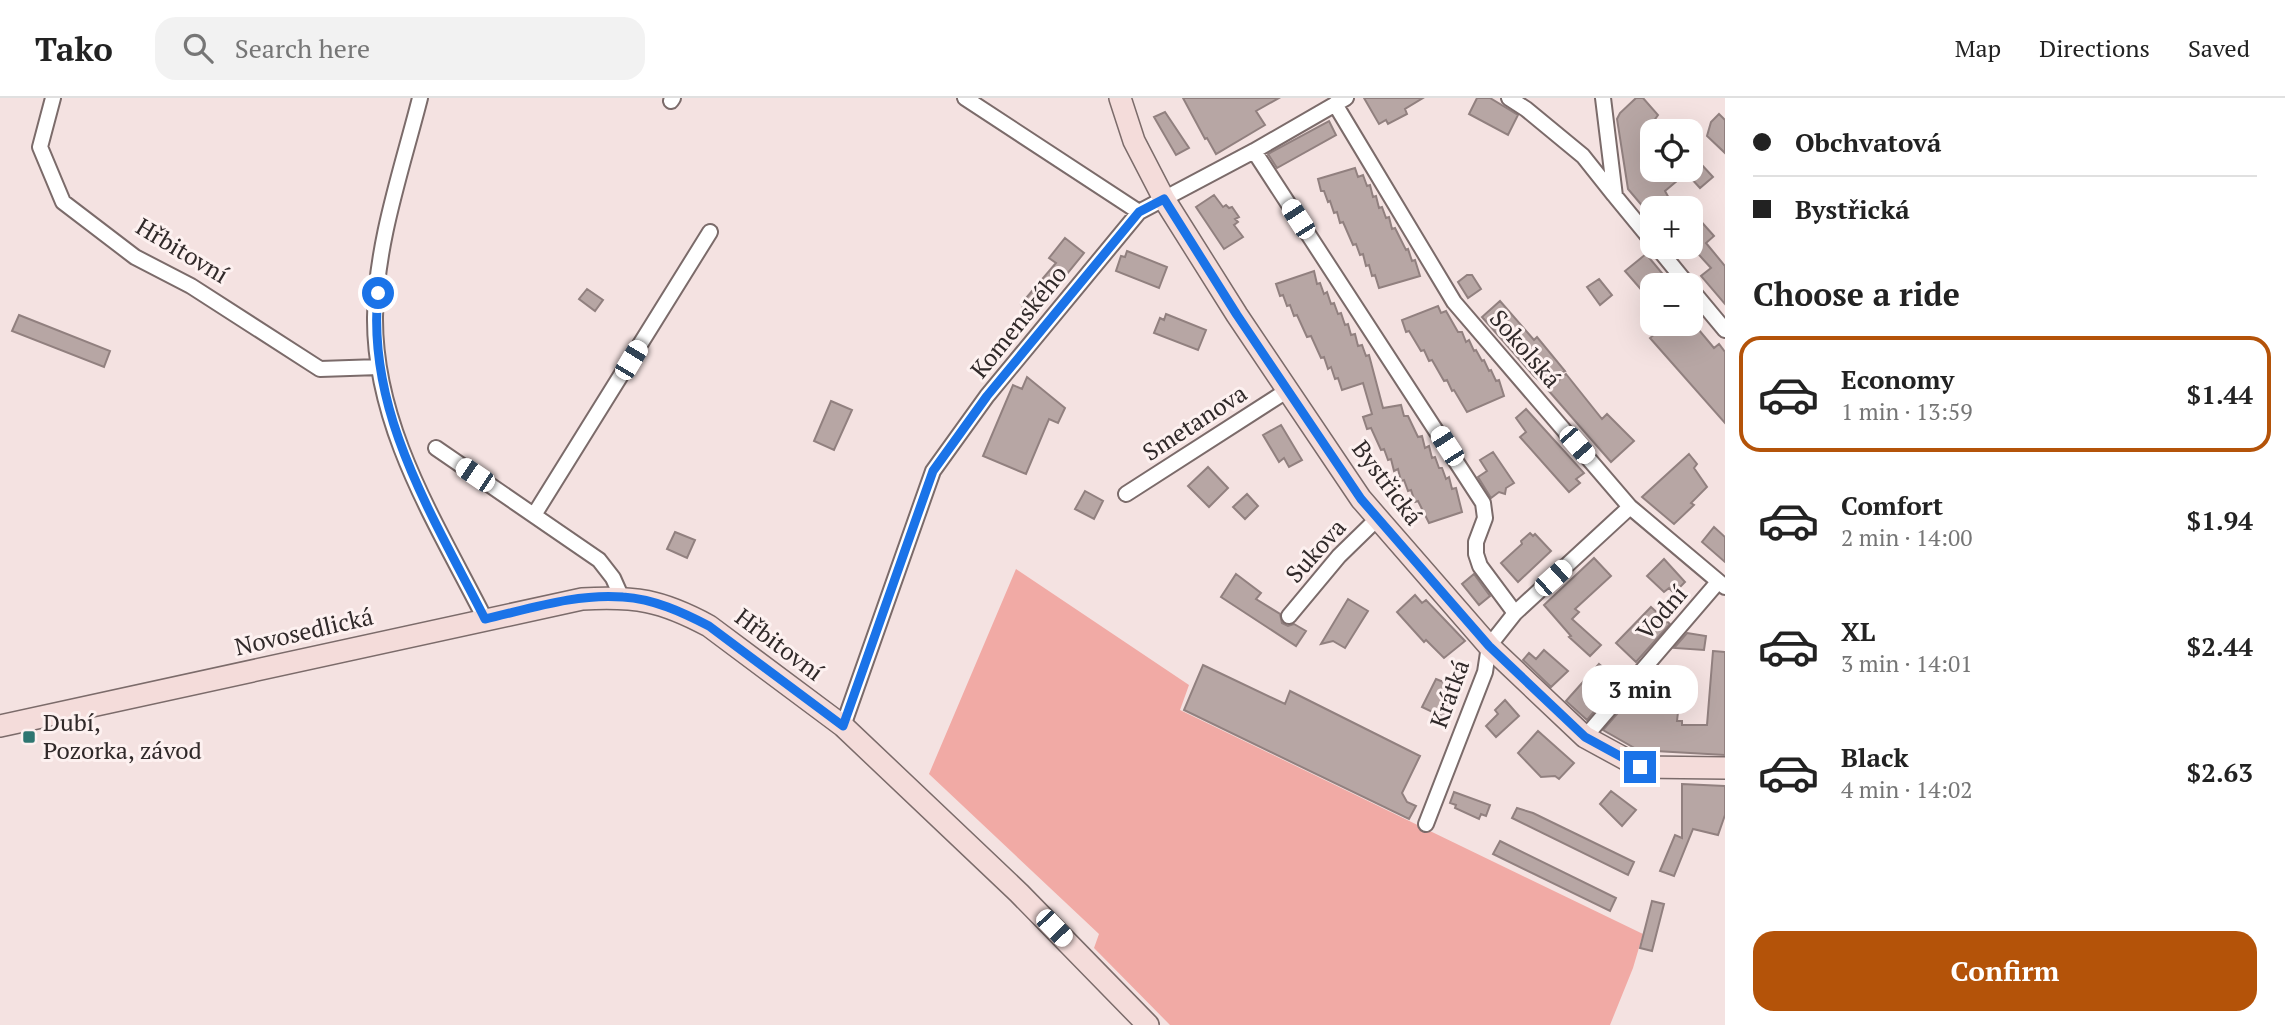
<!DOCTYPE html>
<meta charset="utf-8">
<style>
body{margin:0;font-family:"PT Serif",serif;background:#f2f2f2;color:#222;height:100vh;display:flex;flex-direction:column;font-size:26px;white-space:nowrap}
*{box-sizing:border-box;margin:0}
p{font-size:23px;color:#767676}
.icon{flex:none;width:38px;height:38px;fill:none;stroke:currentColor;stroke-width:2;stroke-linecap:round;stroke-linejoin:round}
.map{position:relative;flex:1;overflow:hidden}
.drawer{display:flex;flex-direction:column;background:#fff;width:560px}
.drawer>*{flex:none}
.top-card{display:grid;align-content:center;height:154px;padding:0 28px;background:#fff}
.buttons{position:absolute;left:1640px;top:21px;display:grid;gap:14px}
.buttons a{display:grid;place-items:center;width:63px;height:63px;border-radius:14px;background:#fff;box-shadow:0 7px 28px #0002;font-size:35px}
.end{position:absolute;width:32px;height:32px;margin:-16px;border:9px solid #1a73e8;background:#fff;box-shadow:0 0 0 4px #fff}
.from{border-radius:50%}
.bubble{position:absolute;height:49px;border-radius:21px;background:#fff;box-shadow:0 7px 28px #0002;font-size:23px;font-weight:700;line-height:49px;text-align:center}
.car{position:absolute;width:21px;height:42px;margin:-21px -10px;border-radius:9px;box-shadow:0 0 5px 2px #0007;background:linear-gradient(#fff 24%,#345 0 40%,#fff 0 76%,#345 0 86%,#fff 0)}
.top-card b{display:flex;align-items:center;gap:24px;height:66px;font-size:26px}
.top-card b+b{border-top:2px solid #e0e0e0}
.top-card i{width:18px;height:18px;background:#222}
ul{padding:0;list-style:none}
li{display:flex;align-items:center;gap:21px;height:116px;margin:0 14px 10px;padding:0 14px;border:4px solid transparent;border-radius:21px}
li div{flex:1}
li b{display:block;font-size:26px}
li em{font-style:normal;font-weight:700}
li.selected{border-color:#b45309}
li>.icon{width:63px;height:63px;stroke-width:1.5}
h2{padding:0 28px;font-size:32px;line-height:84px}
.primary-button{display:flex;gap:14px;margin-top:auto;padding:14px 28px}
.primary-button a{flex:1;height:80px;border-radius:21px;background:#b45309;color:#fff;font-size:28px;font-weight:700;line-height:80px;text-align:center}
header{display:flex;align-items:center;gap:42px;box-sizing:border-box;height:98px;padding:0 35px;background:#fff;border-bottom:2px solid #e0e0e0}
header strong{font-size:33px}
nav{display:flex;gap:38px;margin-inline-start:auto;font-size:24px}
.search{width:490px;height:63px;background:#f2f2f2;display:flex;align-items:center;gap:18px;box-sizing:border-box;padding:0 24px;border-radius:21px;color:#767676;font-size:26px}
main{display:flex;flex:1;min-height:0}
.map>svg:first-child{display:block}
.green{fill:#f1aaa5}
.building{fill:#b7a6a4;stroke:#91807f;stroke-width:2}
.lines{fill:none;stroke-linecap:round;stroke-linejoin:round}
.street-casing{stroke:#7b6b6a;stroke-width:18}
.secondary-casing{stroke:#7b6b6a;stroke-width:24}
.street{stroke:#fff;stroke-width:14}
.secondary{stroke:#f4dcda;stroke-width:21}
.route{stroke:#1a73e8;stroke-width:9}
.poi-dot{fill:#2e7671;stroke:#fdf1f0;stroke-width:2.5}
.labels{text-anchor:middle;stroke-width:6;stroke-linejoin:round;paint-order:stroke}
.street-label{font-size:24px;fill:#302929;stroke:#fdf1f0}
.poi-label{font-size:24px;fill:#302929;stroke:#fdf1f0;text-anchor:start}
</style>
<header>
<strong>Tako</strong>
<div class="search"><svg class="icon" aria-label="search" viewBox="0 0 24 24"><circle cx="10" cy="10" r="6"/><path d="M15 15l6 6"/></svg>Search here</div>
<nav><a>Map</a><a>Directions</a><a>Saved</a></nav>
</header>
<main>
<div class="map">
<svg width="1725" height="927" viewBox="0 0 1725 927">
<rect width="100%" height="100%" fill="#f4e2e1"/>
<!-- green -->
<path class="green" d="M1016,471L1189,587L1180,612L1643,836L1633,870L1610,927H1170L1094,850L1099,836L929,676Z"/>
<!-- building -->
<path class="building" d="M1183,0H1279L1256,13L1265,27L1216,56L1207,40L1205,41Z
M1364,0H1423L1405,11L1407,16L1388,26L1386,22L1379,26Z
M1477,0H1490L1518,17L1508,37L1469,16Z
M1636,0H1643L1658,17L1648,31L1652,51V72H1690V54L1713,79L1700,90L1690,79V72L1665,93L1670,102L1661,110H1644L1628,91L1617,21L1620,15Z
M1165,14L1189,50L1176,57L1154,19Z
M1719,16L1725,22V55L1707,38L1711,24Z
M1329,23L1336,37L1277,70L1268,56Z
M1355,70L1358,79L1363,77L1367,88L1370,87L1373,99L1376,98L1379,110L1382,109L1386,120L1389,119L1392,131L1395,130L1406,152L1408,151L1412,163L1415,162L1420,178L1379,190L1375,177L1372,178L1369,167L1366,168L1363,156L1360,157L1356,146L1353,147L1343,124L1340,125L1337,114L1334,115L1330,103L1328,104L1324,93H1321L1318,81Z
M1214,97L1223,109L1226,107L1229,110L1232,109L1239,119L1235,121L1238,124L1234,127L1243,139L1224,151L1196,109Z
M1690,111L1714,138L1706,145L1725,168V206L1701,178L1711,170L1690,147Z
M1065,140L1084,155L1032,219L1022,210L1023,208L1021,206L1056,165L1049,160Z
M1127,153L1167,169L1159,190L1116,173L1121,158L1125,159Z
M1646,156L1672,187H1652V204L1625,173Z
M1314,173L1317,186L1320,185L1324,196L1327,194L1331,206L1334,205L1338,216L1341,215L1345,227L1348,226L1351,237L1355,236L1358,248L1362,247L1366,258L1369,257L1383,310L1401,307L1404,318H1408L1418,339L1422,338L1425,350L1429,348L1432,360L1435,359L1439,370H1442L1446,381L1449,379L1452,391L1456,390L1462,414L1429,425L1418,403L1415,404L1411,392L1408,393L1404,382L1401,383L1398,371L1394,373L1391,361L1388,362L1384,351L1381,352L1371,330L1367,331L1363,319L1372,316L1363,285L1342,292L1338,280L1335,281L1331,269L1328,271L1324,259L1321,260L1311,238L1307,239L1297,217L1294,218L1290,207L1287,208L1283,197L1280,198L1276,186Z
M1467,177H1472L1481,191L1468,200L1458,184Z
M1599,181L1612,197L1600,207L1587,189Z
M587,191L603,202L595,213L579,201Z
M1500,203L1534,242L1537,239L1565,273L1540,283L1534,278L1482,219Z
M1438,208L1441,215L1446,213L1458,234H1462L1466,244L1469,242L1474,253L1476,252L1482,263L1484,262L1489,273L1491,272L1496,283L1499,282L1504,298L1467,314L1454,292L1452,293L1447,282L1444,283L1432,262L1429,263L1424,252L1421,253L1409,233L1406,234L1402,222Z
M1166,216L1206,232L1198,252L1154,235L1160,220L1164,222Z
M19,217L110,253L104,269L12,233Z
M1667,226H1694L1714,250L1719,246L1725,254V325L1650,240Z
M1566,276L1602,321L1607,316L1634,343L1611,364L1548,292Z
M1027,279L1065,310L1058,325L1049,321L1026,376L983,358L1013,287L1022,291Z
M831,303L852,312L834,352L814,343Z
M1526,311L1584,375L1576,381L1580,385L1569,394L1520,339L1526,334L1516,320Z
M1281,327L1302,362L1289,369L1284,360L1279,364L1263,337Z
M1493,354L1514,385L1506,390L1505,396L1499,394L1491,400L1478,379L1487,373L1480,362Z
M1689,356L1697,366L1694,370L1707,389L1691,405L1694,407L1674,426L1642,399Z
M1208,369L1228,390L1209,409L1188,388Z
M1085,393L1103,403L1094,421L1075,411Z
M1247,396L1258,408L1245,421L1233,409Z
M1714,429L1725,439V464L1702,444Z
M675,434L695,442L687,460L667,451Z
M1530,435L1533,438L1535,436L1551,453L1518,484L1501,465L1522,446L1521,443Z
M1594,460L1611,478L1575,511L1579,514L1572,521L1601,547L1590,558L1569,539L1571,538L1544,507Z
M1664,461L1685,484L1674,495L1669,490L1664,494L1647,478Z
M1236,476L1261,495L1256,501L1280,516L1282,525L1288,528L1294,526L1306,533L1296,548L1221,499Z
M1474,476L1490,498L1479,507L1462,486Z
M1415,497L1422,505L1426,502L1465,543L1444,560L1426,542L1424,544L1397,514Z
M1348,501L1368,513L1345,550L1333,543L1321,546Z
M1651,509L1670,526L1636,564L1616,545Z
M1687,535L1706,538L1704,552L1674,550Z
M1544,552L1568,573L1551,589L1523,562L1529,555L1536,561Z
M1713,553L1725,554V657L1638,652L1603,632L1637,593L1678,614L1677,623H1682V627H1707Z
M1599,566L1620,583L1587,622L1566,603Z
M1203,567L1285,606L1290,593L1420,658L1402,695L1407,704L1416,708L1409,721L1184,612Z
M1436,581L1446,585L1445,592L1458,598L1447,621L1422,609Z
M1505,602L1519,618L1496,639L1486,628L1498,616L1495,612Z
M1538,633L1574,665L1559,681L1555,678L1541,679L1518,655Z
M1682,686L1725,688V717L1718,737L1693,731L1674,778L1660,773L1675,737L1682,740Z
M1611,693L1636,712L1622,728L1600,706Z
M1454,694L1490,707L1486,718L1481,716L1479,721L1455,710L1456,707L1450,705Z
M1517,710L1533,715L1634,764L1628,777L1512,720Z
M1500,743L1616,800L1610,813L1493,756Z
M1652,803L1664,806L1652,853L1640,850Z"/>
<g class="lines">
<defs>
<path id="street" d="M53,0L40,49L63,104L135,159L191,188L320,271L379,269
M420,0C402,71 376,145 375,219C374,329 437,426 485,521
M965,0L1139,114
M1509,0L1526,11L1583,58L1614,97
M1603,0L1615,98L1652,143
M671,3L673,0
M1335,6L1454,204L1630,409L1725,489
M1254,53L1483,405L1485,420L1476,444V456L1480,468L1515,515
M1657,149L1688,187
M1690,190L1725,232
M436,350L599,462L613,480L621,498
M1126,396L1288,292
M534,417L710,134
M1289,518L1339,458L1378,420
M843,628L933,373L987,298L1139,114L1254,53L1346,0
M1585,639L1718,484
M1426,726L1485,574L1489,548L1515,515L1630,409"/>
<path id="secondary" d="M1120,0L1134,43L1164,101L1237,217L1361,401L1489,548L1585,639L1640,669L1725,670
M0,628L582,501C635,498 661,502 709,528L843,628L1019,795L1148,927"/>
</defs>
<!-- street casing -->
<use href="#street" class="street-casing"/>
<!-- secondary casing -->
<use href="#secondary" class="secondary-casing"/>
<!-- street -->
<use href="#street" class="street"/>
<!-- secondary -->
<use href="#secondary" class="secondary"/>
</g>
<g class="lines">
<!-- route -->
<path class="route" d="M378,195C366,314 433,418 485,521C529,511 577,495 623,499C654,501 682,514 709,528L843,628L933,373L987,298L1139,114L1164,101L1237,217L1361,401L1489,548L1585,639L1640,669"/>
</g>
<!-- markers -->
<rect class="poi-dot" x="22" y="632" width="14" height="14" rx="3.5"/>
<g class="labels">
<!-- street labels -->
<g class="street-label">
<text transform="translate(182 153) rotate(31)" y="8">Hřbitovní</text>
<text transform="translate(1019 224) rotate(-51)" y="8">Komenského</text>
<text transform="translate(1525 251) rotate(49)" y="8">Sokolská</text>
<text transform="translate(1195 325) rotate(-33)" y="8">Smetanova</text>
<text transform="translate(1387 385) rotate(53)" y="8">Bystřická</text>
<text transform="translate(1316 453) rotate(-48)" y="8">Sukova</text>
<text transform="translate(1662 515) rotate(-49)" y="8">Vodní</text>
<text transform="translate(304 534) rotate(-13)" y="8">Novosedlická</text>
<text transform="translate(779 547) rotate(37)" y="8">Hřbitovní</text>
<text transform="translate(1450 596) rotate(-70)" y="8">Krátká</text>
</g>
<!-- poi labels -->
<g class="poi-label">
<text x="43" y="633">Dubí,<tspan x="43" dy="28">Pozorka, závod</tspan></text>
</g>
</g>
</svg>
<div class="buttons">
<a><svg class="icon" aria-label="locate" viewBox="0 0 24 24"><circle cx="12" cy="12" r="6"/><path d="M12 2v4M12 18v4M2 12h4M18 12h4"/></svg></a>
<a>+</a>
<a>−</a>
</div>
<i class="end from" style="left:378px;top:195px"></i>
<i class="end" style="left:1640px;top:669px"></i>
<div class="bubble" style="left:1582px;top:567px;width:116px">3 min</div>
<i class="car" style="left:1298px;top:121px;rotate:327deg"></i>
<i class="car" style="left:631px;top:262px;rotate:31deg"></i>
<i class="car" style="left:1577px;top:347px;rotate:139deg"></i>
<i class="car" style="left:1447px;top:348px;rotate:327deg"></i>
<i class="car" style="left:475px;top:377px;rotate:304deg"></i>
<i class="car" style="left:1553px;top:480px;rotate:48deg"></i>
<i class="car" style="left:1054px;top:830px;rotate:136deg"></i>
</div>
<section class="drawer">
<div class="top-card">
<b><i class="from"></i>Obchvatová</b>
<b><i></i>Bystřická</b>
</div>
<h2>Choose a ride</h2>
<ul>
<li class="selected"><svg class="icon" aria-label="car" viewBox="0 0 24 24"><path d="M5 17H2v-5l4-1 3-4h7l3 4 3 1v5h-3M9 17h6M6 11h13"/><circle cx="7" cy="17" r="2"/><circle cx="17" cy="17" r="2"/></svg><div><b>Economy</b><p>1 min · 13:59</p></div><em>$1.44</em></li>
<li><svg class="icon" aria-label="car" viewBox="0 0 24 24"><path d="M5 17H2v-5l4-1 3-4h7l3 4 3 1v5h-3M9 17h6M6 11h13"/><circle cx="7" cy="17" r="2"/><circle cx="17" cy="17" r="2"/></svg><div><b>Comfort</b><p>2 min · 14:00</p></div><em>$1.94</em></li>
<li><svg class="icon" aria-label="car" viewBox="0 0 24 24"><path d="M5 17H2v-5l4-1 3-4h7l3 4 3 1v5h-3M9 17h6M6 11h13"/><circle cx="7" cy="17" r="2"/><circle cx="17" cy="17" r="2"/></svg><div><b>XL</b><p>3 min · 14:01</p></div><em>$2.44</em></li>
<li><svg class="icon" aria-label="car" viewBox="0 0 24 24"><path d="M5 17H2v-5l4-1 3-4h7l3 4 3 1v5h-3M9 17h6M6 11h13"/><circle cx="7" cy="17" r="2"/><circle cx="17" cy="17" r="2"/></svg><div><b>Black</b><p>4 min · 14:02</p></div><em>$2.63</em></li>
</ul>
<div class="primary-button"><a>Confirm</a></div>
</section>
</main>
